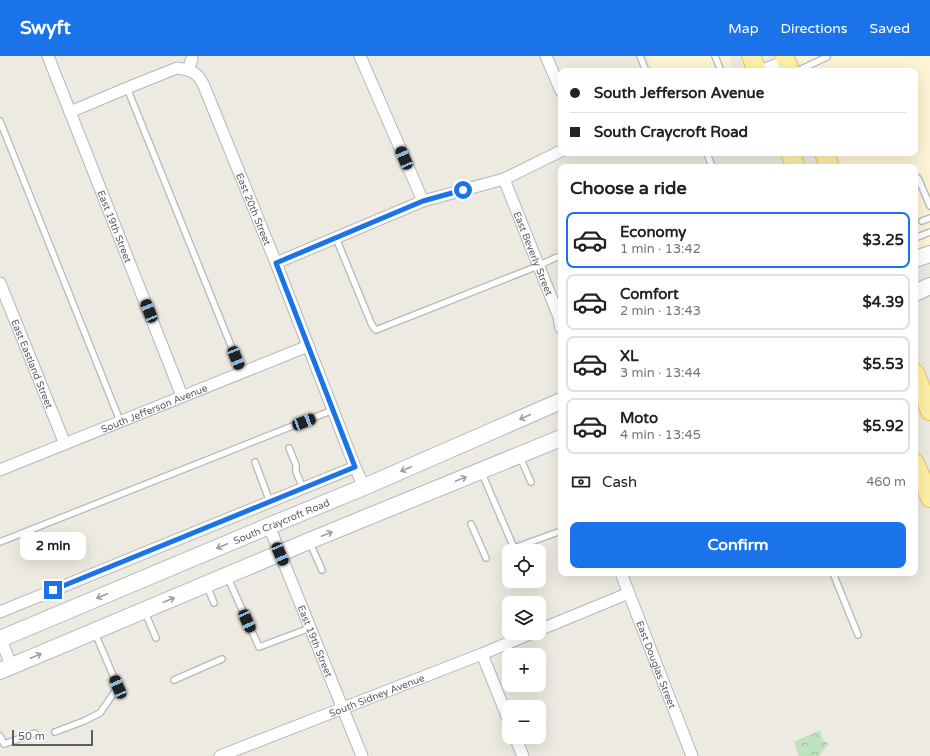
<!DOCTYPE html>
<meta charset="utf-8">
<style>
body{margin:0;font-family:"Varela Round",sans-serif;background:#f2f2f2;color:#222;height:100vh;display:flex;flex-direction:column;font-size:15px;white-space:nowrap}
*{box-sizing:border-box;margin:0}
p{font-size:13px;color:#767676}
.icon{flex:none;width:22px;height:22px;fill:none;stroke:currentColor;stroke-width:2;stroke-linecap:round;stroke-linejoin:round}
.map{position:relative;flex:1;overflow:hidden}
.details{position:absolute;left:558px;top:108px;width:360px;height:412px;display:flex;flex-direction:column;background:#fff;border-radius:8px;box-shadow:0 4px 16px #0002}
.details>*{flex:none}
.hud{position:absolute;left:558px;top:12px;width:360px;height:88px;border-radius:8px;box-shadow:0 4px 16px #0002;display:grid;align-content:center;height:88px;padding:0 12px;background:#fff}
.fabs{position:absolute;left:502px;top:488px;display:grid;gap:8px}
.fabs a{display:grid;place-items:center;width:44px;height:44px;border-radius:8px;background:#fff;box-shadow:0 4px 16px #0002;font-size:20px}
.scale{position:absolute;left:12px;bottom:10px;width:81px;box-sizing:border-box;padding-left:4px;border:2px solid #5a5e62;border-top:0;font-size:11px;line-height:14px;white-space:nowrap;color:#5a5e62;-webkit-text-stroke:3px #fff;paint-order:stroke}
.end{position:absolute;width:18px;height:18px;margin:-9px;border:5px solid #1a73e8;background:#fff;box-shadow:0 0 0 2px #fff}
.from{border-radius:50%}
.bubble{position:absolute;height:28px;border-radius:8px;background:#fff;box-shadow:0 4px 16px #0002;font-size:13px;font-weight:700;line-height:28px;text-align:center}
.car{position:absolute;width:12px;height:24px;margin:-12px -6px;border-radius:5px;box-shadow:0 0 3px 1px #0007;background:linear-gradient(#222 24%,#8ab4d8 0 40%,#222 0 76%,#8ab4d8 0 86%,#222 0)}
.hud b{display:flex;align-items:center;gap:14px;height:38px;font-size:15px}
.hud b+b{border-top:1px solid #e0e0e0}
.hud i{width:10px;height:10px;background:#222}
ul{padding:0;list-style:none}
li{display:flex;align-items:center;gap:12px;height:56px;margin:0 8px 6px;padding:0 4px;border:2px solid #e0e0e0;border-radius:8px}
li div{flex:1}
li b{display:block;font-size:15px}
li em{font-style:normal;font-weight:700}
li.on{border-color:#1a73e8}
li>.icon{width:36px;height:36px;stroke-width:1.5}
h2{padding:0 12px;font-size:18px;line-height:48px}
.pay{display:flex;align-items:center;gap:10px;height:44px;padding:0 12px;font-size:15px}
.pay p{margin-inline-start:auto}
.cta{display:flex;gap:8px;margin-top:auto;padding:8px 12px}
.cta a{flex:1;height:46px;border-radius:8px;background:#1a73e8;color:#fff;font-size:16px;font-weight:700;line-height:46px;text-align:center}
header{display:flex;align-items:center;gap:24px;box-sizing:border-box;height:56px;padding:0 20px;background:#1a73e8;color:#fff}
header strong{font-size:19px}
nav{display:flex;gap:22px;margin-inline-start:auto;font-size:14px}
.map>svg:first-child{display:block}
.commercial{fill:#fdf4d6}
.park{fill:url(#park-crowns)}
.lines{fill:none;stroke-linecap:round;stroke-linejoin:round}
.lane-casing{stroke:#b4b7bc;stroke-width:8}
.street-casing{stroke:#b4b7bc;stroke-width:13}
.secondary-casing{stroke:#b5b8be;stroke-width:18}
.primary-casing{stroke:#eec659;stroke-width:20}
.lane{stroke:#fff;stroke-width:5.5}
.street{stroke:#fff;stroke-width:11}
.secondary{stroke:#fff;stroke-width:16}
.primary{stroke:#fdf0a6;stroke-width:18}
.oneway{stroke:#9c9ea1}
.route{stroke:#1a73e8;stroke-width:5}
.labels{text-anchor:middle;stroke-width:3;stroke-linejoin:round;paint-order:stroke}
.street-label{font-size:10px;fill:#5a5e62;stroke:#fff}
</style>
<header>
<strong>Swyft</strong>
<nav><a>Map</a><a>Directions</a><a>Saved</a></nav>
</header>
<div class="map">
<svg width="930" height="700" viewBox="0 0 930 700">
<defs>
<pattern id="park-crowns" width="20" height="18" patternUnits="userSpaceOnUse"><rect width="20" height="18" fill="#bee4be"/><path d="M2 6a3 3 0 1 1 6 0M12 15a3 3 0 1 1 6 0" fill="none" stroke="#9dbc9e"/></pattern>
</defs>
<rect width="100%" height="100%" fill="#edeae1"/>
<!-- commercial -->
<path class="commercial" d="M647,0H730L731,14L729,15H653Z
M797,0H930V191L915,196V111H842L837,97H915V15H803Z"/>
<!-- park -->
<path class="park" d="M820,674L823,684L828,688L819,700H799L794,686Z"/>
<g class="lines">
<defs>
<path id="lane" d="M640,0L646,15
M715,0L721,15
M797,15L827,1
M127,32L242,317
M0,65L120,365
M708,100L712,111
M918,122L930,150
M922,165L930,162
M336,182L371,267L374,272L376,274L538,210L557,201L561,202
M915,182L930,176
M289,392L296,409V416L303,432
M520,401L531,426
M255,406L270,446
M481,415L514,492L561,475
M471,468L486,502
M309,485L322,514
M0,486L333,354
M833,517L858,579
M227,520L259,591L310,572
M207,530L214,547
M145,556L156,582
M174,624L222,603
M55,676L84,665L100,657L118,631L95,577
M0,680L4,688L35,677"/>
<g id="street">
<path id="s1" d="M48,0L182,340"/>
<path d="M360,0L423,145"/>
<path d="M546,0L561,35"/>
<path id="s2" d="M188,14C197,17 200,22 204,30L276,207L355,411L364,431"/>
<path d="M760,15L786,5"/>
<path d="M70,56L127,32L177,12L188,14L192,3"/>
<path id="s3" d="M504,123L559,261L561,272"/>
<path d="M276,207L423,145L504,123L561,95"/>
<path id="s4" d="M0,227L65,388"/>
<path id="s5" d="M0,414L308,290"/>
<path id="s6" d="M269,470L362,700"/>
<path id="s7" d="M621,517L692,700"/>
<path d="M0,556L355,411"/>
<path d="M539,574L629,537"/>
<path d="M0,580L11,610"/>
<path d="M482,598L509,665"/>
<path d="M515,681L523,700"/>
<path id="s8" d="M220,700L482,598L532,577"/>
</g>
<g id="secondary">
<path d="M915,203L930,198"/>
<path d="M915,237L930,230"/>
<path id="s9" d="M0,583L269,470L364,431L561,345"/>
<path d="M0,615L309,485L561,382"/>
</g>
<path id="primary" d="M751,0L757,15
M784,0L790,15
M790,97L796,111
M824,97L830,111
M915,317L930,355
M915,407L930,442"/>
</defs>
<!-- lane casing -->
<use href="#lane" class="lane-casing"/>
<!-- street casing -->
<use href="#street" class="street-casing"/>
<!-- secondary casing -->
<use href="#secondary" class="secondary-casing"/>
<!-- primary casing -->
<use href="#primary" class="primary-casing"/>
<!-- lane -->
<use href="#lane" class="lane"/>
<!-- street -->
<use href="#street" class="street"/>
<!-- secondary -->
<use href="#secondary" class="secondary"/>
<!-- primary -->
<use href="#primary" class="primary"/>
</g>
<!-- one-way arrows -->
<defs><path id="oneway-shaft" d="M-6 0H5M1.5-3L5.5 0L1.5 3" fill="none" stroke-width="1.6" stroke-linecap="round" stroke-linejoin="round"/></defs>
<g class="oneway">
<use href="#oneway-shaft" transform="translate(525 361) rotate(156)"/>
<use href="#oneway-shaft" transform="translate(406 413) rotate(157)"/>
<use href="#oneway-shaft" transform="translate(461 423) rotate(-22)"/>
<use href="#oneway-shaft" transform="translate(327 478) rotate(-22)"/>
<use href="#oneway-shaft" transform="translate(222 490) rotate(157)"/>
<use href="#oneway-shaft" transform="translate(102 540) rotate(157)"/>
<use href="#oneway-shaft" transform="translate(169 544) rotate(-23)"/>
<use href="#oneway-shaft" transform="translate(36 600) rotate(-23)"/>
</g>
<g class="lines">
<!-- route -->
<path class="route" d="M53,534L355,411L276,207L423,145L463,134"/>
</g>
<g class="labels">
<!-- street labels -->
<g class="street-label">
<text dy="4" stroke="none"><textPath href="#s2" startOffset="156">East 20th Street</textPath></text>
<text dy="4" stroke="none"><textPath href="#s1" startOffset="183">East 19th Street</textPath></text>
<text dy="4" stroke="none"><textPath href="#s3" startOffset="80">East Beverly Street</textPath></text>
<text dy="4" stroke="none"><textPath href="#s4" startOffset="87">East Eastland Street</textPath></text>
<text dy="4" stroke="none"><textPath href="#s5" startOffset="166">South Jefferson Avenue</textPath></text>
<text dy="4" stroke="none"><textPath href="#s9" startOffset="305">South Craycroft Road</textPath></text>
<text dy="4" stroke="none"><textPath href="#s6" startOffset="124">East 19th Street</textPath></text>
<text dy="4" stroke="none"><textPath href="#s7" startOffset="98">East Douglas Street</textPath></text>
<text dy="4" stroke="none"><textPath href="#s8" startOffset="168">South Sidney Avenue</textPath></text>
</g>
</g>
</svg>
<div class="fabs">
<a><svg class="icon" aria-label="locate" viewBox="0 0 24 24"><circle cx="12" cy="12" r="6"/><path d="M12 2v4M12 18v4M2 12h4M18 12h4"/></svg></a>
<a><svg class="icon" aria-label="layers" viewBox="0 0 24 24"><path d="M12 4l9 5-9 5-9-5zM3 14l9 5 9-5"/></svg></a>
<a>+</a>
<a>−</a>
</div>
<div class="scale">50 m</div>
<i class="end from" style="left:463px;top:134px"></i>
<i class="end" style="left:53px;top:534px"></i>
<div class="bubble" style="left:20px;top:476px;width:66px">2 min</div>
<i class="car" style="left:404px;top:102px;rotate:337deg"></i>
<i class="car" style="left:149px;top:255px;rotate:338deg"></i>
<i class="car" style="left:236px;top:302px;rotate:158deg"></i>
<i class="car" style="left:304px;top:366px;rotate:69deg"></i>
<i class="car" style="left:280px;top:498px;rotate:157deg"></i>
<i class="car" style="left:247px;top:565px;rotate:156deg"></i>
<i class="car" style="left:118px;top:631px;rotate:337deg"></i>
<div class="hud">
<b><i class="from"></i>South Jefferson Avenue</b>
<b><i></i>South Craycroft Road</b>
</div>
<section class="details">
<h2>Choose a ride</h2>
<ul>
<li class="on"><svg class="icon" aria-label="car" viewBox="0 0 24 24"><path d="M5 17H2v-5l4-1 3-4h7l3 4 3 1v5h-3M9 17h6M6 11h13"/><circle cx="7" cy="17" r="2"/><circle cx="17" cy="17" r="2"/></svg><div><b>Economy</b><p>1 min · 13:42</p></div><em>$3.25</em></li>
<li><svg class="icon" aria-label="car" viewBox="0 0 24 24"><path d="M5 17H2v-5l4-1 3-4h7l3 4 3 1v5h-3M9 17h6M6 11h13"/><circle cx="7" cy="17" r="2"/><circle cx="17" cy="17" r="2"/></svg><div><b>Comfort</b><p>2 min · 13:43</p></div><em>$4.39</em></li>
<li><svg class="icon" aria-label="car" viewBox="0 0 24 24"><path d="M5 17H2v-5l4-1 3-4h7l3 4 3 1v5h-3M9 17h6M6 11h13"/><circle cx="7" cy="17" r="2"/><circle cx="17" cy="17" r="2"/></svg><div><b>XL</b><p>3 min · 13:44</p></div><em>$5.53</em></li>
<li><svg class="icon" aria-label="car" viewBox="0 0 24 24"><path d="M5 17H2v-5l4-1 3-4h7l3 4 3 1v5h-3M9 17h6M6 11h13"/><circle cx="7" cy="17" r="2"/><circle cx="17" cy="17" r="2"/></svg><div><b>Moto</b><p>4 min · 13:45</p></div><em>$5.92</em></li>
</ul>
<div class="pay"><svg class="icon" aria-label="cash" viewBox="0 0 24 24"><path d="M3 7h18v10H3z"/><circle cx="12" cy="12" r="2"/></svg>Cash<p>460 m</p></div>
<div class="cta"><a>Confirm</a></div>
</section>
</div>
